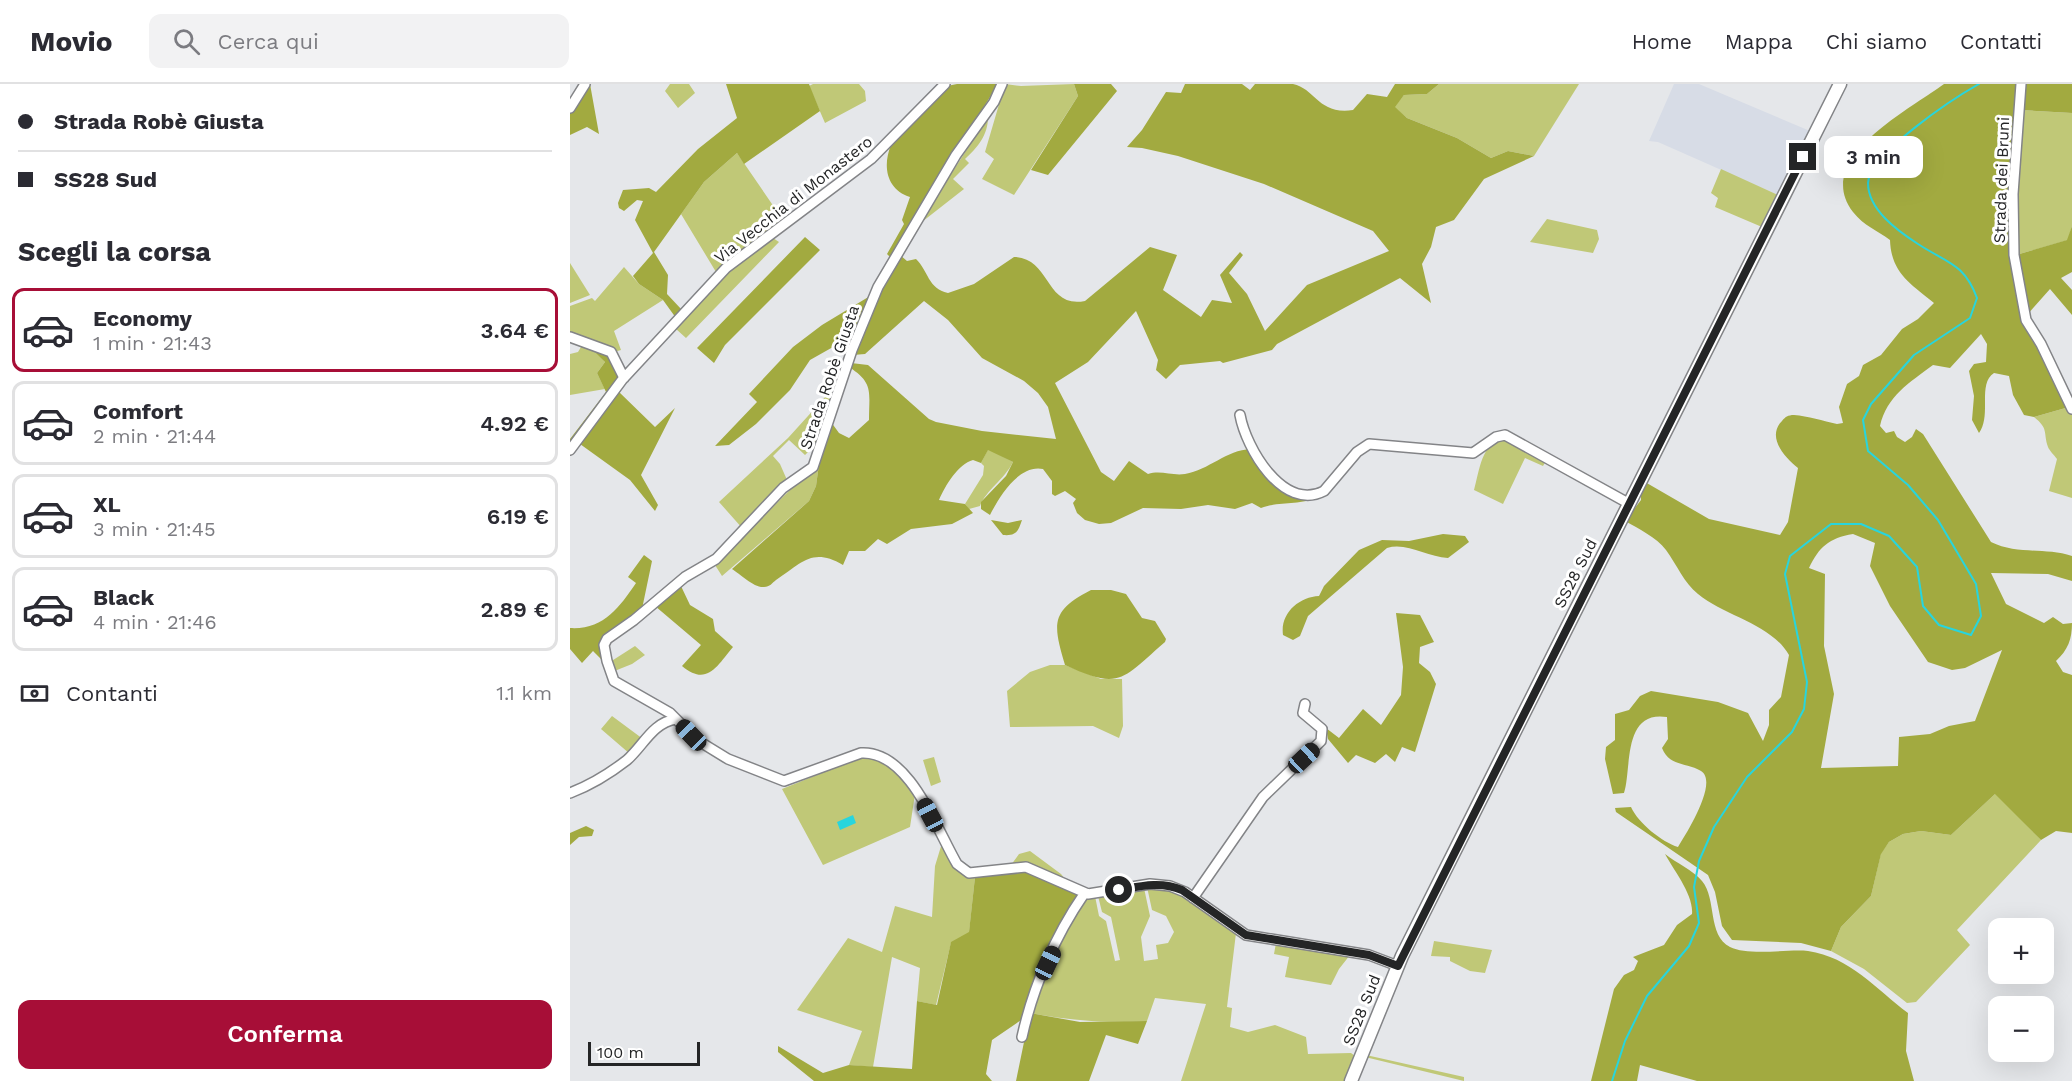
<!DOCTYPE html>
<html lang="it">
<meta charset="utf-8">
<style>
body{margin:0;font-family:"Work Sans",sans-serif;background:#f2f2f3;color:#2b2b33;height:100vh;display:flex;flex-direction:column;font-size:22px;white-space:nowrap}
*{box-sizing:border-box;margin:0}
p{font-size:20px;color:#7c7c81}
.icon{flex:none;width:33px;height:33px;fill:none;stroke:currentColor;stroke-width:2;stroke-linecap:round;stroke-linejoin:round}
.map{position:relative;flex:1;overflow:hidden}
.side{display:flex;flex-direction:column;background:#fff;width:570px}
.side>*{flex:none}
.guide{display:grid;align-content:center;height:132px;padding:0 18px;background:#fff}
.tools{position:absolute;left:1418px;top:834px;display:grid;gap:12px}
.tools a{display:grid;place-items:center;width:66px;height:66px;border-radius:12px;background:#fff;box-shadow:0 6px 24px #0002;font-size:30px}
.scale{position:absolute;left:18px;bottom:15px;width:112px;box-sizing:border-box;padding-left:6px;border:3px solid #242526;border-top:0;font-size:16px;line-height:21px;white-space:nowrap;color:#242526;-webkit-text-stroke:4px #fff;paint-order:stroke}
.end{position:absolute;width:27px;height:27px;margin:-14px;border:8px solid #242526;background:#fff;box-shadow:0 0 0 3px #fff}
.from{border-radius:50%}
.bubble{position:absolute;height:42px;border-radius:12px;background:#fff;box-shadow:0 6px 24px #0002;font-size:20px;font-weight:600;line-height:42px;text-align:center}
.car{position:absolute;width:18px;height:36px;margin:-18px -9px;border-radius:8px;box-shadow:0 0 4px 2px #0007;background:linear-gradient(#222 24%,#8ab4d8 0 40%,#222 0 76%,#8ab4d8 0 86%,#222 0)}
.guide b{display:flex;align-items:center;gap:21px;height:57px;font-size:22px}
.guide b+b{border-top:2px solid #e1e1e2}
.guide i{width:15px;height:15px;background:#2b2b33}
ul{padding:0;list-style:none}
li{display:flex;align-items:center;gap:18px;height:84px;margin:0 12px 9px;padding:0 6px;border:3px solid #e1e1e2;border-radius:12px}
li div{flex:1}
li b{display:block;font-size:22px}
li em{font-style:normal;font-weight:600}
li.active{border-color:#a70e37}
li>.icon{width:54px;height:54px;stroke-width:1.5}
h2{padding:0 18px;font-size:27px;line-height:72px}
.pay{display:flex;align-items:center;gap:15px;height:66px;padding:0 18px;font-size:22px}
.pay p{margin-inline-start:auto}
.cta{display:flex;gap:12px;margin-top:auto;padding:12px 18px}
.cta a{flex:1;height:69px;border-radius:12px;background:#a70e37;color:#fff;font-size:24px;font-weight:600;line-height:69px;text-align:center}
header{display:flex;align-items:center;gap:36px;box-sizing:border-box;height:84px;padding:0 30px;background:#fff;border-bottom:2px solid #e1e1e2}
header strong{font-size:28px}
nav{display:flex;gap:33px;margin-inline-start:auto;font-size:21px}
.search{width:420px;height:54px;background:#f2f2f3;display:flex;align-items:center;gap:15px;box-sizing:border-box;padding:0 21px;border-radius:12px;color:#7c7c81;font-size:22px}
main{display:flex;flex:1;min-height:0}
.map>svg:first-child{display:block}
.built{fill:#d7dce6}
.green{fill:#c0c877}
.forest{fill:#a2aa40;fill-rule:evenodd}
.water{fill:#28d5dd}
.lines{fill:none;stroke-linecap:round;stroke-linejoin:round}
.stream{stroke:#28d5dd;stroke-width:2}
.minor-casing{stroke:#838487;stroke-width:12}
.major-casing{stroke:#838487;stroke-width:15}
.minor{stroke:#fff;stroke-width:9}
.major{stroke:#fff;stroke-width:12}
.route{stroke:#242526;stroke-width:8}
.labels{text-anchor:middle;stroke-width:6;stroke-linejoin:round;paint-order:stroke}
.street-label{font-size:16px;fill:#242526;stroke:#fff}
</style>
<header>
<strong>Movio</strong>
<div class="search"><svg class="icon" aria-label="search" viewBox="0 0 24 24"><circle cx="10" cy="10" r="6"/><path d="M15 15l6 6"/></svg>Cerca qui</div>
<nav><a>Home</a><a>Mappa</a><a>Chi siamo</a><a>Contatti</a></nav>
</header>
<main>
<section class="side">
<div class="guide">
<b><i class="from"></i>Strada Robè Giusta</b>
<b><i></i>SS28 Sud</b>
</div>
<h2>Scegli la corsa</h2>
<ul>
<li class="active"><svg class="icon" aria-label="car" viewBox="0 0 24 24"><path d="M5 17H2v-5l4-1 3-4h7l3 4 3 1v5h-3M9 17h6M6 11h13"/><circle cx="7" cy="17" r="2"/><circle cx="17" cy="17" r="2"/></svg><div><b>Economy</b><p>1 min · 21:43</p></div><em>3.64 €</em></li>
<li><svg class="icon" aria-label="car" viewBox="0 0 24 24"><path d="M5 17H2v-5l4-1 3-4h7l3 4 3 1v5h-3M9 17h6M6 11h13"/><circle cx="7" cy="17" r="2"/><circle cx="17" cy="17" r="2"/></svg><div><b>Comfort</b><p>2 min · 21:44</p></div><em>4.92 €</em></li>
<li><svg class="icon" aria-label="car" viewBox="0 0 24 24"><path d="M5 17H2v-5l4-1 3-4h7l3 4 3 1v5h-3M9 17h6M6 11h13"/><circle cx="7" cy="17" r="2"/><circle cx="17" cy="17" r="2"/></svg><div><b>XL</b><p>3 min · 21:45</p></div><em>6.19 €</em></li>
<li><svg class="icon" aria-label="car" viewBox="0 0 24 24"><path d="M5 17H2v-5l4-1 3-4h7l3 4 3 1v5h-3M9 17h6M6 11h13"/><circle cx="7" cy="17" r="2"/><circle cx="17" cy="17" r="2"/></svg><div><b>Black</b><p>4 min · 21:46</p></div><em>2.89 €</em></li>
</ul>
<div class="pay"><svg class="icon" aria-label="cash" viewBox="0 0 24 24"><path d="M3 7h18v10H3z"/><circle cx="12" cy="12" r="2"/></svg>Contanti<p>1.1 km</p></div>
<div class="cta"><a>Conferma</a></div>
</section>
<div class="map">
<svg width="1502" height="997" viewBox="0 0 1502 997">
<rect width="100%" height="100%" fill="#e5e7ea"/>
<!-- built -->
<path class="built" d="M1104,0H1129L1240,47L1208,111L1088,58L1079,57Z"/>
<!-- green -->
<path class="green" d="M100,0H119L125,9L108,24L95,7Z
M243,0H289L295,7L296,17L255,39L239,2Z
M435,0L451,2L504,0L508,12L444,111L412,95L424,75L415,68Z
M869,0H1009L964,72L938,67L921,74L887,54L837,34L824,23L834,11L857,10Z
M1451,26L1502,29V142L1498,156L1446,171Z
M418,33C418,51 408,63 395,75L399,79L383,95L394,105L348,141Z
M167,69L213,136L146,188L111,130L134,98Z
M1151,85L1208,111L1192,143L1145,123L1148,114L1141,109Z
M977,135L1027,146L1029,155L1023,169L960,158Z
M203,154L209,158L116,254L106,245L154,192Z
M0,179L20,211L0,219Z
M54,183L69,200L93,216L44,247L51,266L44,268L0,251V222L22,214L25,217Z
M0,258L38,268L27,269L35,278L27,289L35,305L0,311V270L8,268L11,263Z
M267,300L249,357L235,371L219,356L203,372L210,380L217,396L173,445L149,418L218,354Z
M1499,323L1502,329V414L1479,407L1487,375C1484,371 1479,366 1478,363C1473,348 1479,345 1464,333Z
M935,354L977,375L973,382L955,374L933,420L904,406C910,385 911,359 935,354Z
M418,365L443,378C434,396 416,406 410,422L399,425L395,420L413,391L414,382L411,379Z
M249,380L246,402L239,417L152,492L145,481C181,448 211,411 249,380Z
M65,562L75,571L62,580L42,588L40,578Z
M480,581H495L531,595H552L553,642L549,654L523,642L440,643L437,607L460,588Z
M42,632L73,655L60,670L31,645Z
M294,672L322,682L345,710L340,743L253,781L212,705Z
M364,673L371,698L361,702L353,676Z
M1426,709L1471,756L1387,846L1400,861L1346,918L1337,919L1294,885L1261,867L1271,843L1301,812L1311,769L1319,758L1333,750L1351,747L1381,751Z
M372,759L400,793H405L399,849L381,859L366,921L347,917L350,884L322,873L303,983L279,981L292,947L227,926L278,854L312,868L325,822L362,833L365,782Z
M460,767L491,790L499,800L441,781L449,770Z
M577,803L605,806L666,849L657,923L662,924L660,943L678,948L705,941L736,953L738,970L781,969L785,972L775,997H611L636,920L585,914L577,937C532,939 504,937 460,929L481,876L515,813L525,812L529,832L536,837L545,877L550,876L541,833L532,828L528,812L574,804L580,832L571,853L574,877L588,875L586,861L598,859L604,848L596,832L582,826Z
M864,857L922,866L915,889L900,887L880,877V873L861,872Z
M706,859L780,871L769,885L761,901L715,893L719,873L704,870Z
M796,971L894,993V997L795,973Z"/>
<!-- forest -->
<path class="forest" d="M17,0H20L29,50L17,43L0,51V26Z
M156,0H239L250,27L174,80L167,69L134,98L84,168L98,191L97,210L112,226L106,234L93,216L69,200L63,192L83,169L65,136L73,117L67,116L54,127L49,124L48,119L53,106L79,104L86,108L128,65L167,34Z
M387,0H428L321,174L317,170L334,140L332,136L340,113C317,106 312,83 321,61L377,2Z
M504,0H541L547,7L478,91L461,86L508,12Z
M615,0H672L680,6L685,0C697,0 711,0 723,0C746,5 748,31 783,26L797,10L817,13L825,0H869L857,10L834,11L825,23L837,34L887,54L921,74L938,67L964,72L914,95L884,136L866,143L861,163L852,180L861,219L830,194L707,260L702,266L653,279L650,277L610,281L596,295L586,286L588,276L566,227L518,278L485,299L531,388L544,397L559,377L578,390C591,386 602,392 615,390C639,386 656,366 681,365L703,397L750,412C727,423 713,416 691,424L682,419L665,425L638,421L611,425L573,424L541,439L529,440L515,436L507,429L503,419L506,415L495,407L485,412L482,410V397L473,385C449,380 429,413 420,431L411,425V418L436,392L443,378L418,366L411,379L403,376C388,380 375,402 369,416L395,420L403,429L382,440L341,445L317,460L308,455L295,467H279L273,481C242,463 232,479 206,496C202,499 200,503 194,503C184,504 170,490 162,485L239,417L246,402L249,380L261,338L269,349L279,354L299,336C299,308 304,299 279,283L281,279L298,281L359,335L366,338L412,347L486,355L478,323L468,309L454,297L412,274L378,236L354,217L295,270L283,271L311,204L330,171L337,177L346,175C358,186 358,205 378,209L404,200L444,173C481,174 475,225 515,217L580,163L607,171L593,206L631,233L642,216L662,219L650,191L670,168L673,171L659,189L677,210L695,247L737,201L819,167L803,147L694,100L608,72L572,64L557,63L572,46L596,8L611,9Z
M1374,0H1448L1440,163L1466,255L1499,323L1464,333L1454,331L1443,311L1439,292L1424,289C1407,300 1422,331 1409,349L1402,336L1404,312L1399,287L1404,280L1416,278L1417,260L1411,250L1380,284L1363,281C1339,299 1317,312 1310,342L1316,349L1324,347L1327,353L1335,358L1342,353L1346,345L1353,350L1421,458C1447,471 1475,463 1502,472V497L1478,490L1421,489L1436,520L1474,539L1483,533L1493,540L1502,539C1502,555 1498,566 1486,577L1493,588L1502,591V749L1486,747L1471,756L1425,710L1381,751L1351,747L1333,750L1319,758L1311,770L1301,812L1271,843L1261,867L1231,859L1162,856L1152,842L1145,808L1138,791L1046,728L1045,724L1061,723C1068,739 1092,758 1108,763C1116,750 1149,698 1131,687C1116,678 1100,683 1092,664L1098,655L1097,633C1052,626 1062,684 1054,709L1043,710L1035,675L1036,663L1045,656V630L1059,626L1070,612L1081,607L1148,618L1178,629L1193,657L1199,641V626L1211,613L1219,571C1201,540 1155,532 1128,510C1114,499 1107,481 1096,466C1086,453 1069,445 1055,437L1071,416V406L1075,398L1139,435L1210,451L1218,438L1228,384C1215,374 1196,353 1212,337C1215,333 1218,331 1224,331C1238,332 1253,337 1267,340L1273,339L1269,323L1277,300L1289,292L1293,281L1311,271L1332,245L1348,235L1364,219C1341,200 1321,189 1320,156C1307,146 1294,142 1283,128C1242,75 1339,26 1374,0ZM1283,450L1305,459L1300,482L1320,522L1358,578L1382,586L1395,584L1432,566L1405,637L1379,642L1360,650L1329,653L1328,682L1251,684L1264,610L1254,562L1255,490L1239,484C1249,463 1259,454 1283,450Z
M1453,0H1502V29L1451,26Z
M1502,142V188L1491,194L1502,206V231L1480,205L1457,231L1446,171L1497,156Z
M235,153L250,166L155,261L144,279L127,264Z
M300,212L277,269L263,263L240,276L220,306L186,340L159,361L145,362L187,318L179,310L223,263L252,241Z
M38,268L49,287V295L0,360V355L36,308L27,289L35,278L26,269Z
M48,307L85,343L105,324L71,391L88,421L85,427L60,396L10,360Z
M421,436L438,439L452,436C448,448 446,452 433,451Z
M873,450L895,452L899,458L878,474C857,473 837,458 817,464L738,532L730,552L723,556L713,551C710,529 729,513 749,512L754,502L789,466L812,456L839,457Z
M74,471L82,477L72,525L39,549L33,577L23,567L12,579L0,565V544C33,546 49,524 66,499L58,493Z
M110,500L120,521L143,535L145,547L163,563C147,582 137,603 112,582L131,561L85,522Z
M521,506H541L556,510L572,534L585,537L596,555L595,558C552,595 551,607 495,581C483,540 480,527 521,506Z
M826,529L850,531L864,558L850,563L849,579L860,588L866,600L845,668L832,663L825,678L816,670L805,679L786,671L778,679L758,655L756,644L769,654L793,625L811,641L831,611L833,583Z
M16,742L24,746L22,752L9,753L0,761V749Z
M1095,770C1106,779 1123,786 1132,797C1147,815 1137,851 1160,863C1178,872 1217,865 1238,867C1280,873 1306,905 1338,929L1336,967L1344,997H1127L1070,981L1067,997H1021L1044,905L1054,891L1064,886L1068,877L1063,873L1094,861L1107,841L1122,830C1124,811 1103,785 1095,770Z
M453,785L510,812L454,934L422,956L416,990L422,997H244L208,968V962L253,989L279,981L342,985L347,917L367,921L381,858L399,848L405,793Z
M460,929L510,938L577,937L568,960L536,951L519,997H446Z"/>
<!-- water -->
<path class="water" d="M283,731L286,739L270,746L267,738Z"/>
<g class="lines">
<!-- stream -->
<path class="stream" d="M1042,997L1055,957L1077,912L1119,862L1129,839L1124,803L1129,777L1144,743L1177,693L1222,648L1234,625L1237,598L1215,490L1220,472L1261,440H1291L1319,452L1347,483L1353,522L1369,541L1401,551L1411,532L1406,500L1368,436L1338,401L1298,367L1293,336L1301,320L1344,271L1400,234L1407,214C1394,179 1377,179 1348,160C1328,147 1298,126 1298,99C1299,70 1384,14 1409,0"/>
<defs>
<path id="minor" d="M432,0L424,18L386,71L308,203L282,266L243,383L213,404L146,475L115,493L64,536L37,555L34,561L37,577L44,597L100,629L127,656L158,675L214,697L291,669C339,666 367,746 387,780L399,789L456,783L518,810L580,800L600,802L615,808L676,851L799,871L828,882
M1451,0L1443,110L1444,171L1456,236L1471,260L1502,325
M0,24L15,0
M0,253L41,268L54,294
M670,331C676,364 713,428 754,407L787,368L799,360L903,369L926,353L935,351L1058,419
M0,366L52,296L156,184L301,75L375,0
M0,709C21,701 39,690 57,676C74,661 82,639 106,635
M623,814L693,713L751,657L752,645L733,629L735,620
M452,953C463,903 485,852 514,810"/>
<path id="major" d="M781,997L832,872L1270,0"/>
</defs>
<!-- minor casing -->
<use href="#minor" class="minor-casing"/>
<!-- major casing -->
<use href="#major" class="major-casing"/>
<!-- minor -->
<use href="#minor" class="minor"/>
<!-- major -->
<use href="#major" class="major"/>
</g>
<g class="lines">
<!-- route -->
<path class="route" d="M549,806C571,802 591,797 612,806L676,851L799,871L828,882L1233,73"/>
</g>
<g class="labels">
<!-- street labels -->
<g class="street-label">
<text transform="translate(1431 96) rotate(-88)" y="6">Strada dei Bruni</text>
<text transform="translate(223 115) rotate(-38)" y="6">Via Vecchia di Monastero</text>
<text transform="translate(259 293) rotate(-71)" y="6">Strada Robè Giusta</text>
<text transform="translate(1005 489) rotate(-63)" y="6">SS28 Sud</text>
<text transform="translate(791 926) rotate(-68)" y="6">SS28 Sud</text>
</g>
</g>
</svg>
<div class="tools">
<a>+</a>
<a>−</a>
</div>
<div class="scale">100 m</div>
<i class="end from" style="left:549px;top:806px"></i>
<i class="end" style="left:1233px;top:73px"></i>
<div class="bubble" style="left:1254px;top:52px;width:99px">3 min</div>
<i class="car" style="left:121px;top:651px;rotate:316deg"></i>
<i class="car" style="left:734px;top:674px;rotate:47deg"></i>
<i class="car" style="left:360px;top:731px;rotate:332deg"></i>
<i class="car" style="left:478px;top:879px;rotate:25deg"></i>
</div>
</main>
